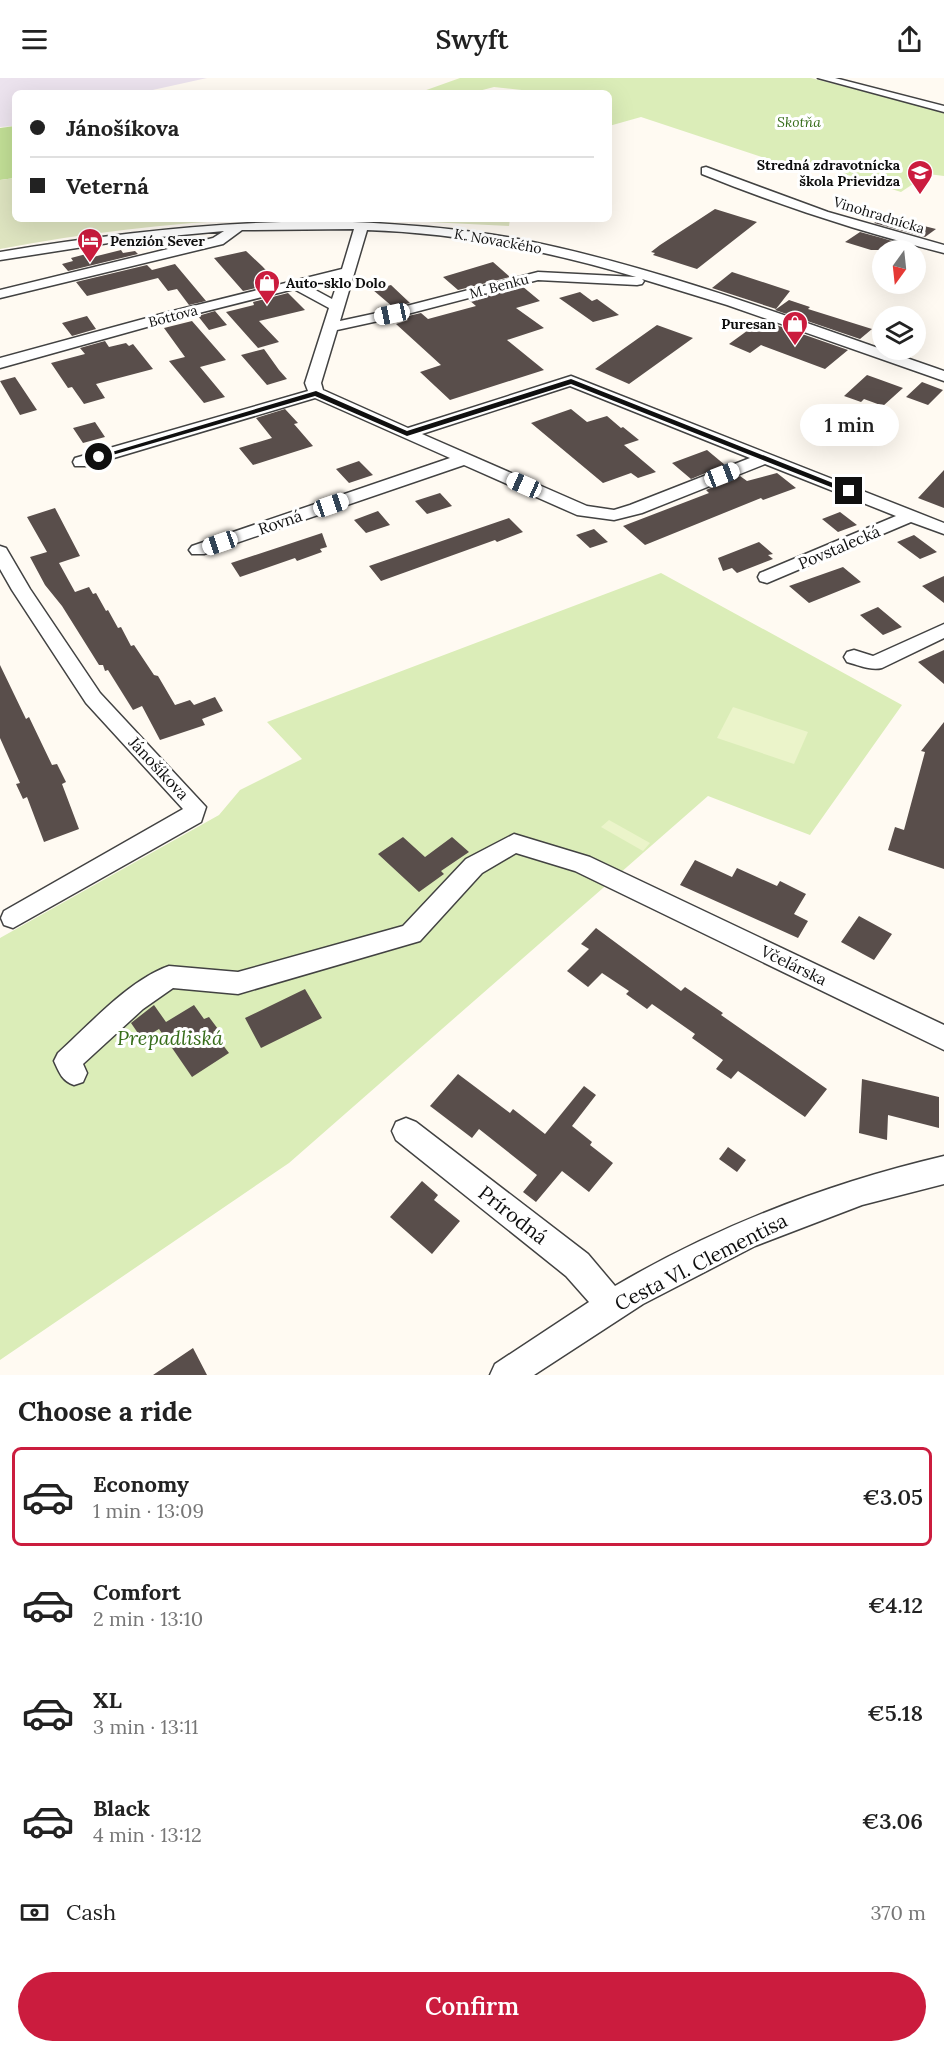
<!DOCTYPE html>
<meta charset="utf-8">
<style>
body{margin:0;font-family:Lora,serif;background:#f2f2f2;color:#222;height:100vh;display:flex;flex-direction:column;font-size:22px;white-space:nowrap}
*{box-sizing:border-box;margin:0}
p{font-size:20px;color:#767676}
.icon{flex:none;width:33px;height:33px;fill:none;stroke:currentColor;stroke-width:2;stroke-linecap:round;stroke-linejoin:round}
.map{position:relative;height:1297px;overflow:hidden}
.sheet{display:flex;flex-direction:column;background:#fff;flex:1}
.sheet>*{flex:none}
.guide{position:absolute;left:12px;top:12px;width:600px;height:132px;border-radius:9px;box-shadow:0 6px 24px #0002;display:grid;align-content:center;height:132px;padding:0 18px;background:#fff}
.needle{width:39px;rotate:195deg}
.tools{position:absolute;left:872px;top:162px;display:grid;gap:12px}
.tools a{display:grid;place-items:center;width:54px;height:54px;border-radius:50%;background:#fff;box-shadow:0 6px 24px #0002;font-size:30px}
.end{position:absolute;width:27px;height:27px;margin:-14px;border:8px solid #0f0f0f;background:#fff;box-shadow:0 0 0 3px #fff}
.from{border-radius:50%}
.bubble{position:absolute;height:42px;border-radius:21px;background:#fff;box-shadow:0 6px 24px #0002;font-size:20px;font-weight:600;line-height:42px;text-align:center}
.car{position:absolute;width:18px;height:36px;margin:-18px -9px;border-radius:8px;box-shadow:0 0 4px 2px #0007;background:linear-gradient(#fff 24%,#345 0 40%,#fff 0 76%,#345 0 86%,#fff 0)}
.guide b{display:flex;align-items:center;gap:21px;height:57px;font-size:22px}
.guide b+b{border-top:2px solid #e0e0e0}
.guide i{width:15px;height:15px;background:#222}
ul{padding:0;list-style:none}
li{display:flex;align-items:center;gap:18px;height:99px;margin:0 12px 9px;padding:0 6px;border:3px solid transparent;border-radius:9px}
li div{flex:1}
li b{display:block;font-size:22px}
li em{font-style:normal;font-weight:600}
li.selected{border-color:#cb1c3e}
li>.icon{width:54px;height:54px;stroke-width:1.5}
h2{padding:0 18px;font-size:27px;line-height:72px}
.pay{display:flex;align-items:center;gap:15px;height:66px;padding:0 18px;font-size:22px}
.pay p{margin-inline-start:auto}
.primary-button{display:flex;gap:12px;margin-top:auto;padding:12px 18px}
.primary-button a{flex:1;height:69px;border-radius:36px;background:#cb1c3e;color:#fff;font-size:24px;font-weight:600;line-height:69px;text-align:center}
header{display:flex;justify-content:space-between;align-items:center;height:78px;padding:0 18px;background:#fff;font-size:27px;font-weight:600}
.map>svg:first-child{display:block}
.industrial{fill:#ece3ee}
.green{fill:#dbedb8}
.forest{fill:#c2df96}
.cemetery{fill:#dee4c0}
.pitch{fill:#ebf4ca}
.building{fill:#594e4b}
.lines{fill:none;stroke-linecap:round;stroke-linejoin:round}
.street-casing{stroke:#424242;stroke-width:3}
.street{fill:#fff;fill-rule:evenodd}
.route{fill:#0f0f0f}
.labels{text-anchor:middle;stroke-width:6;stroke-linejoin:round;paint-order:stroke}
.far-park-label{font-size:14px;font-style:italic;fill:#376d1a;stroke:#fff}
.far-poi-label{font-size:14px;font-weight:bold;fill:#0f0f0f;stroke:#fff;text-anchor:end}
.far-street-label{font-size:14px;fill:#0f0f0f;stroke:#fff}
.street-label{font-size:16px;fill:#0f0f0f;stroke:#fff}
.near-park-label{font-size:20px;font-style:italic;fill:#376d1a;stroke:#fff}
.near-street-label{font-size:20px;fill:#0f0f0f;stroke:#fff}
</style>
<header><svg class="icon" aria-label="menu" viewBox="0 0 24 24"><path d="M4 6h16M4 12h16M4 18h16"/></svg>Swyft<svg class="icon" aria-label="share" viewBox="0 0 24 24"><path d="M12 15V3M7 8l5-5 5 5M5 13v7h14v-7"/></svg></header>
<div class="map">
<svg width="944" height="1297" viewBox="0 0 944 1297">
<rect width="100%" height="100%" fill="#fffaf2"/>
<!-- industrial -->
<path class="industrial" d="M0,0H207L139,15H15V48L0,49Z"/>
<!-- green -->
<path class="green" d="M460,0H811L944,34V98L928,96L901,114L816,87L807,94L641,39L609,48V15H549L494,9L471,15H418Z
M661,495L902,627L810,757L708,718L289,1085L0,1282V860L219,737L240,712L302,681L267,644Z"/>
<!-- forest -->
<path class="forest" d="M15,48V100L0,102V50Z"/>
<!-- cemetery -->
<path class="cemetery" d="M15,100V141H274C182,143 91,154 0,171V102Z
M299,141H510L509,148L367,141Z"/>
<!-- pitch -->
<path class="pitch" d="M733,629L808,654L794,686L717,660Z
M609,742L650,765L643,773L601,749Z"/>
<!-- building -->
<path class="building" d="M715,131L757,144L697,191L653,177L655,175L651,174L660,167Z
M886,137L912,145L936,151L925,159L874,145Z
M860,154L882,160L912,169L907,172H871L845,164Z
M121,172L123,175L135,173L138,176L68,193L62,186L73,183L71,180L90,175L93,179Z
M246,173L262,188L278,205L243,213L214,180Z
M493,184L510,199L458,212L443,199Z
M175,186L206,223L189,227L177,211L168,213L158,200L87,218L76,204L147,187L152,192Z
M732,194L790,213L776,231L712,210Z
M391,207L410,225L393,229L373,212Z
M522,208L540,223L516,230L544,250L507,262L544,292L450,322L420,294L441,287L396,246L408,242L404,239L421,235L428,241L476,228L469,222Z
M580,214L592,223L597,221L619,237L593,244L559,220Z
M288,215L305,232L259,243L279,264L258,270L226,234L254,227L253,224Z
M789,222L810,229L808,231L872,251L860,261L775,232Z
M215,233L227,247L209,252L198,238Z
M87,238L96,251L72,258L62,245Z
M762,242L848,272L825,291L761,267L750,275L729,266Z
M192,243L226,282L200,289L225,319L204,325L169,283L185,279L164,250Z
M657,247L693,260L629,306L595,291Z
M105,263L109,269L126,265L129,268L133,266L153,291L96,306L105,320L84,326L72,309L68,310L51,285L85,276L80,270Z
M264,271L279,292L287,301L267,307L241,277Z
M867,297L881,302L903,310L883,328L864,321L861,324L844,318Z
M15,299L37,332L20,337L0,303Z
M922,304L943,312L928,327L906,319Z
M285,331L298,345L294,346L313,368L253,387L239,370L272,360L256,340Z
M571,331L587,344L607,338L621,350L623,349L639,362L624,367L656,394L638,400L631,395L603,405L531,345Z
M95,344L105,359L83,365L73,350Z
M707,372L725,387L691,401L672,385Z
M359,383L373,397L349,405L336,391Z
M944,392V430L918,420Z
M777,395L796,410L763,422L761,420L645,467L623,448L709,415L706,412L740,398L747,403Z
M440,415L452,428L427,436L415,423Z
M55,430L80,478L59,485L75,514L89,509L93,516L96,515L106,533L108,532L118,550L121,549L131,568L134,567L154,597L158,598L175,627L190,622L194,627L215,619L223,633L202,641L205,647L160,662L142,628L133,632L108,592L105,593L103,587H99L62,528L45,507L30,479L47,474L27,439Z
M378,433L390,447L366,455L354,442Z
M840,434L857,447L838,454L822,441Z
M509,440L523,454L497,464L495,462L381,503L369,488Z
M594,451L608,464L590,470L576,457Z
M322,455L327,469L320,471L322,474L297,483L295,480L240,499L231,485Z
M914,457L937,474L920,481L897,464Z
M759,464L773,476L768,477L773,481L737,495L732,490L723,493L718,480Z
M843,489L861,504L809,525L789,508Z
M944,498V525L922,508Z
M878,529L902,549L883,557L860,537Z
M944,572V606L918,584Z
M0,587L26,641L29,639L52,687L57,686L66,704L62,706L79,751L44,764L27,719L23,721L16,706L20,705L0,660Z
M944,644V791L888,772L895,749L904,752L925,674L921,673Z
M403,759L425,779L452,759L469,774L441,793L444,796L419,814L378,776Z
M695,782L732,799L737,790L777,808L780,803L806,816L794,836L808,843L798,860L680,807Z
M859,838L892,856L874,882L841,864Z
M596,850L681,913L685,909L723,935L721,937L827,1011L805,1039L738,993L731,1001L716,991L723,982L692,960L695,956L652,926L647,931L626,916L629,913L602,895L588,909L567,893L589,871L581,866Z
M305,911L322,940L261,970L245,940Z
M154,927L166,944L194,927L204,941L209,939L218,951L213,954L229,975L192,999L159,951L142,961L131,945Z
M458,996L510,1035L513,1031L545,1056L584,1008L596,1017L572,1048L592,1064L590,1067L613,1085L589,1114L562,1093L536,1124L523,1114L537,1097L479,1051L472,1060L430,1028Z
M862,1001L939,1019V1050L888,1037L887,1062L859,1055Z
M728,1069L746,1082L737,1094L719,1081Z
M422,1103L438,1117L434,1122L460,1143L432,1176L390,1139Z
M193,1270L207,1297H153Z"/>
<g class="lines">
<defs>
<path id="street" d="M818,0H835L944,28V34Z
M706,89L828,134L944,167V175C861,154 781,128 702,96V90Z
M323,143C388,145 454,149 518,161C664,190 804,245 944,293V303L727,227L642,201L644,203L642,206L637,207L538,202L392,240L337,252L321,305L323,312L408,350L571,298L944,445V456L911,444L767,505L760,503L758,499L760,495L896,438L765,386L642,435L614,442L577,437L464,387L204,476H192L189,472L192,468L450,380L315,320L87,388H75L73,384L75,380L308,313L305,305L329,230L294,211L179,240L0,290V280L169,234L342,191L354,151L242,152L223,166L0,220V212L213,160L224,153L128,162L0,182V174C108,156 214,144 323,143ZM367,152C459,155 549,173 636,199L538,194L391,232L340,243ZM339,200L332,221L308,208ZM570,308L750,380L630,427L614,432L587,428L422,356Z
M0,468L6,470L30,511L100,615L206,729L201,744L13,850L4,847L1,840L4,833L183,731L86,625L12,512L0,491Z
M944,546V560L882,590C871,593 858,587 847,584L844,579L847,574L854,572L873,578Z
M514,756L590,779L944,947V972L575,793L516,775L482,795L420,863L238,916L173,910L143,931L83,986L87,995L83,1004L74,1007C62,1003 59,994 54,983L58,975C89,947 129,902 169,888L238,894L403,848L466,781Z
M406,1040L416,1044L588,1176L615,1208C717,1148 829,1105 944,1078V1106L862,1127L755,1168L643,1226L534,1297H490L495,1286L589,1224L566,1198L396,1062L392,1053L396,1044Z"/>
</defs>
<!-- street casing -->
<use href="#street" class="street-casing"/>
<!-- street -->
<use href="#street" class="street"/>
</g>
<!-- route -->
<path class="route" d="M571,301L853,413L846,415L571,306L407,358L315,318L102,380L95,379L316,313L407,353Z"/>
<!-- icons -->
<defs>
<symbol id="school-pin" viewBox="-11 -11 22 30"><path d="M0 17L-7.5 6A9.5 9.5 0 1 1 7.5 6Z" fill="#cb1c3e" stroke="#fff"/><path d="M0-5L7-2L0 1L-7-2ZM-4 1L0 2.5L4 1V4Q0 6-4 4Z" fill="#fff"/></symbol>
<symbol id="hotel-pin" viewBox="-11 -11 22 30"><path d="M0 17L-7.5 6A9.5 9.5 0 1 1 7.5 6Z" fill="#cb1c3e" stroke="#fff"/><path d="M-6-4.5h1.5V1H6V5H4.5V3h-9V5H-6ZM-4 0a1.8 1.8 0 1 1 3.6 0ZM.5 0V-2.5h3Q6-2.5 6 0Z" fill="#fff"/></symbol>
<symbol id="shop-pin" viewBox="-11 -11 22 30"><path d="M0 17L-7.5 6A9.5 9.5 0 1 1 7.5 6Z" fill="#cb1c3e" stroke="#fff"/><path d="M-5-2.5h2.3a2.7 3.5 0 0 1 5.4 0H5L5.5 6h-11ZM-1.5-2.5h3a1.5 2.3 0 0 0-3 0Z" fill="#fff"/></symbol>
</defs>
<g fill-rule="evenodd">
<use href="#school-pin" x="905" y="80" width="30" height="40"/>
<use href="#hotel-pin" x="75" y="148" width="30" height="40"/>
<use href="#shop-pin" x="252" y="190" width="30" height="40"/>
<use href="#shop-pin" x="780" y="231" width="30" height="40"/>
</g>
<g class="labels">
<!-- far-park labels -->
<g class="far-park-label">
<text x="799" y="49">Skotňa</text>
</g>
<!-- far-poi labels -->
<g class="far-poi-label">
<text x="900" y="92">Stredná zdravotnícka<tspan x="900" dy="16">škola Prievidza</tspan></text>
<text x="110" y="168" text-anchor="start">Penzión Sever</text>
<text x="286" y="210" text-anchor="start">Auto-sklo Dolo</text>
<text x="776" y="251">Puresan</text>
</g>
<!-- far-street labels -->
<g class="far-street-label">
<text transform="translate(879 137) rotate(17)" y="5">Vinohradnícka</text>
<text transform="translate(498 163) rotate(10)" y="5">K. Novackého</text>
<text transform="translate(499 208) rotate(-15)" y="5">M. Benku</text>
<text transform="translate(173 238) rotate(-15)" y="5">Bottova</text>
</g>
<!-- street labels -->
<g class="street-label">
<text transform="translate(280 444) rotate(-19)" y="6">Rovná</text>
<text transform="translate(839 469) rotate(-23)" y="6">Povstalecká</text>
<text transform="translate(159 690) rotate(47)" y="6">Jánošíkova</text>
<text transform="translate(794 887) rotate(26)" y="6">Včelárska</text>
</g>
<!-- near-park labels -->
<g class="near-park-label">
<text x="170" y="967">Prepadliská</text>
</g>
<!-- near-street labels -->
<g class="near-street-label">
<text transform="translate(513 1137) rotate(38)" y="7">Prírodná</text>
<text transform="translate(701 1184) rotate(-27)" y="7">Cesta Vl. Clementisa</text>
</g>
</g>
</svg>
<div class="tools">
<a><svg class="needle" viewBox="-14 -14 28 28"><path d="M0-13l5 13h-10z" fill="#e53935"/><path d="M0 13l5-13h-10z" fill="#767676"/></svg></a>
<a><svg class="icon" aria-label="layers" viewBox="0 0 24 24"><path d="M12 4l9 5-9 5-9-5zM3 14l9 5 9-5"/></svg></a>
</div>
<i class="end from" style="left:99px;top:379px"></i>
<i class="end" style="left:849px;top:413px"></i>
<div class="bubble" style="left:800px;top:326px;width:99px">1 min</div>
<i class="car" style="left:392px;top:236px;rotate:258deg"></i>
<i class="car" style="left:722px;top:397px;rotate:69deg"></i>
<i class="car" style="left:524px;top:407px;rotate:294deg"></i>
<i class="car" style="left:331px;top:427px;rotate:71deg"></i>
<i class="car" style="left:220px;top:465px;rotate:251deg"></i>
<div class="guide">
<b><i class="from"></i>Jánošíkova</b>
<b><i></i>Veterná</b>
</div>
</div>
<section class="sheet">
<h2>Choose a ride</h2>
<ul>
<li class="selected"><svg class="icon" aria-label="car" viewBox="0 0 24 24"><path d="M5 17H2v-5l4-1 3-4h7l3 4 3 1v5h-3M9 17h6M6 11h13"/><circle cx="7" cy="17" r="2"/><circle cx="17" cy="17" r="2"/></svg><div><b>Economy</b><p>1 min · 13:09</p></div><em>€3.05</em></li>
<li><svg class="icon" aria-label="car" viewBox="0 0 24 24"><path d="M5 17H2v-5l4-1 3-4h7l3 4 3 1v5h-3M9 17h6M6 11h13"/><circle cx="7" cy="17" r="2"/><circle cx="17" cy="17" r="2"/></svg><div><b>Comfort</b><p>2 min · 13:10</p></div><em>€4.12</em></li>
<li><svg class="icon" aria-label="car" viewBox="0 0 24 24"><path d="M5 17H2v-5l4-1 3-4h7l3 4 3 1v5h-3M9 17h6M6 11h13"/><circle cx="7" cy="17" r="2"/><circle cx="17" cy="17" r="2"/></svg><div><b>XL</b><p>3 min · 13:11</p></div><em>€5.18</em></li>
<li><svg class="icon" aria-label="car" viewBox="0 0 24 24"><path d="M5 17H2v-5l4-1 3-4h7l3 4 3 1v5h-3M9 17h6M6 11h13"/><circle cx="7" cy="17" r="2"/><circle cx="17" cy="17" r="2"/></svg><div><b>Black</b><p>4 min · 13:12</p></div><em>€3.06</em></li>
</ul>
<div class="pay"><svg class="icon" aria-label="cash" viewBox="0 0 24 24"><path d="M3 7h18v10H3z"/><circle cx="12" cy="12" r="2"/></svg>Cash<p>370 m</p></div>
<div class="primary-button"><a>Confirm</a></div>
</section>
